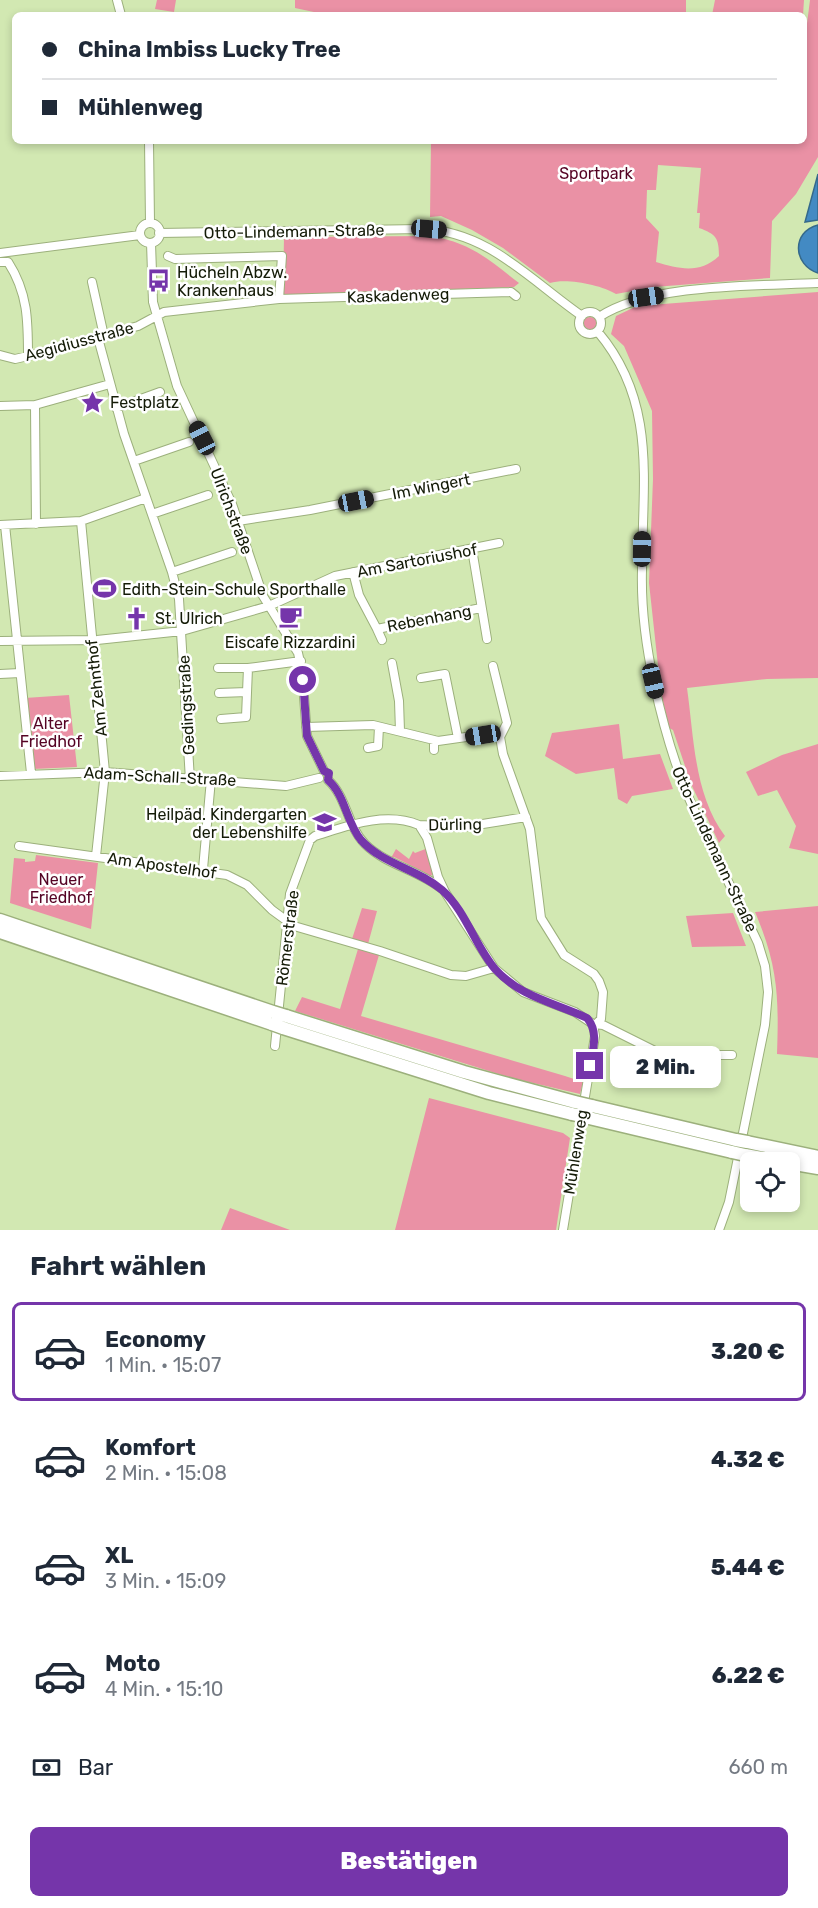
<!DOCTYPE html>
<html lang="de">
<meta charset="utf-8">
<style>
body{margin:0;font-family:Rubik,sans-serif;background:#f6f6f7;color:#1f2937;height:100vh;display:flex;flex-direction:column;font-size:22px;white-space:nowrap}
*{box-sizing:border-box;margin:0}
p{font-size:20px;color:#747a83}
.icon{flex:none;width:33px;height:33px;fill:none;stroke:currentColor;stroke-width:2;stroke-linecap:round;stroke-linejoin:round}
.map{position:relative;height:1230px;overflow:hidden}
.panel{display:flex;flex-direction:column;background:#fff;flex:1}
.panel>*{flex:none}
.top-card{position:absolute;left:12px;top:12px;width:795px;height:132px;border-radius:9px;box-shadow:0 3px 9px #0003;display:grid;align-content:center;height:132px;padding:0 30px;background:#fff}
.buttons{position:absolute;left:740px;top:1152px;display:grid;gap:12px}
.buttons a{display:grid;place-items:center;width:60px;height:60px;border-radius:9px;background:#fff;box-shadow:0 3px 9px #0003;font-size:30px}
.end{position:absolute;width:27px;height:27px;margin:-14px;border:8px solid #7535aa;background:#fff;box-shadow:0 0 0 3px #fff}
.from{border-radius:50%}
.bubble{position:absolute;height:42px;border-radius:9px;background:#fff;box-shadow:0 3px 9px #0003;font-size:20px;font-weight:800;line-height:42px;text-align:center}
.car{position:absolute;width:18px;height:36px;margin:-18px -9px;border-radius:8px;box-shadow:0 0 4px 2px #0007;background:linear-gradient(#222 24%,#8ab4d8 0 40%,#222 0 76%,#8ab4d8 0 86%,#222 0)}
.top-card b{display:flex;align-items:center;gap:21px;height:57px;font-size:22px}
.top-card b+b{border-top:2px solid #e0e1e3}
.top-card i{width:15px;height:15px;background:#1f2937}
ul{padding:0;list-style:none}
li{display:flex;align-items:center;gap:18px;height:99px;margin:0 12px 9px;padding:0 18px;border:3px solid transparent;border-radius:9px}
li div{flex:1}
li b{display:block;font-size:22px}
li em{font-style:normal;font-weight:800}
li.selected{border-color:#7535aa}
li>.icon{width:54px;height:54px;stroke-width:1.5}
h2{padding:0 30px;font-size:27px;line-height:72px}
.pay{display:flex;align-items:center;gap:15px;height:66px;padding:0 30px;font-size:22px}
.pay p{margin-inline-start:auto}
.action{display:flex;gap:12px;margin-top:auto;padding:12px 30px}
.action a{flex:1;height:69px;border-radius:9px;background:#7535aa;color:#fff;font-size:24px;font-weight:800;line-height:69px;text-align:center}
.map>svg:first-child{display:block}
.green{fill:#ea91a5;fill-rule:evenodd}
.water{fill:#438ac3;stroke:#35698b;stroke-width:1.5}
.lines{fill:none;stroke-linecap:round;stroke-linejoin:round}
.minor-casing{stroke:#9cb07c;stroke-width:10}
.highway-casing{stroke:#9cb07c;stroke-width:15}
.minor{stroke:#fff;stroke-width:8}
.highway{stroke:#fff;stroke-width:12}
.highway-bridge-casing{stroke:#9cb07c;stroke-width:15;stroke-linecap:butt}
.highway-bridge{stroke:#fff;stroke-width:12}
.route{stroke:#7535aa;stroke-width:8}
.labels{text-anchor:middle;stroke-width:5;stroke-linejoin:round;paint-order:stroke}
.park-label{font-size:16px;fill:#550324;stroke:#fff}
.street-label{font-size:16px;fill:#141b07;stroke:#fff}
.poi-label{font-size:16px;fill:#141b07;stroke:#fff;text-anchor:start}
</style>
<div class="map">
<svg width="818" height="1230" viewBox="0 0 818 1230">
<rect width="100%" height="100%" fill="#d2e8b2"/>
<!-- green -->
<path class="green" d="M157,0H176L174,12L155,9Z
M295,0H686V15H328L295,8Z
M715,0H804L803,15H712Z
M810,0H818V157L796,194L772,221L770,278L654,287L616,294C601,285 567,278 550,283L503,248L472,230L441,216L430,217L431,141H804V47ZM658,165L701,168L697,213H700L699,228C716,234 719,238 719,256C700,274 679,269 656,262L659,232L646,218L647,190H656Z
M431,236C471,243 488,259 519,283L514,287L283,295L284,237Z
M818,292V678L767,679L687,688C694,737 694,795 725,836L719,843L691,784L673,730L669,728L661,693L649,583L653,479L652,411L624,346L611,334L616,316L637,306Z
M583 324a7 7 0 1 1 14 0a7 7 0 1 1-14 0Z
M69,695L77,767L33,769L25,698Z
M619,724L623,759L660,754L673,789L632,796L627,804L618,799L614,768L576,774L545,756L552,733Z
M818,744V854L789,848L796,826L777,790L758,796L746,772L782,755Z
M428,848L433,873L431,876L424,875L426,873L394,857L391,858L396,849L409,859L413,851L415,853Z
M36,855L98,863L91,929L10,903L14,858L25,859V862L35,861Z
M818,906V1058L777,1054C779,997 778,966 755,912Z
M362,908L377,911L368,944L352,939Z
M733,913L746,946L692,947L686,916Z
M358,949L379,955L361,1016L565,1076L583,1082L580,1094L512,1078L295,1011L302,997L340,1009Z
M429,1098L563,1133L570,1138L556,1230H395Z
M230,1208L290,1230H221Z"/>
<!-- water -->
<path class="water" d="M818,174V220L805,222Z
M818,225V273C793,265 791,232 818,225Z"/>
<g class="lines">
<defs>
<path id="minor" d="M117,0L121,15
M149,141L150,223
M140 233a10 10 0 1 1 20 0a10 10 0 1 1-20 0Z
M159,233L422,229C488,231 530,280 582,316
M151,243L153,302L177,386L232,504L263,596L298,653L302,671L307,736L324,771
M0,253L140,235
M168,256L175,259L282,256L279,299
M0,262H8C28,293 28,321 28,356
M92,282L104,336
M579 323a11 11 0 1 1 22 0a11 11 0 1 1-22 0Z
M599,317C651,283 756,286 818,283
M598,332C658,403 642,483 642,570C641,607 646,646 654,683C662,720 672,756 686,791C707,843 735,893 758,943L765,966L768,992L765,1025L729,1202L719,1230
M98,338L124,434L172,572L179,599L190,780
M0,355L15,359L28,356L138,326L164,312L279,299L511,292L516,296
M35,405L36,524
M0,406L35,405L110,384
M116,408L160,392
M134,461L189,442
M152,514L208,495
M81,521L105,772L96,856
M238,521L310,510L516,469
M0,525L81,521L146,498
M5,525L31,773
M472,549L487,639
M172,572L232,552
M353,572L359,595L377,629L481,608
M377,629L382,640
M0,641L97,640L182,631L269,606L335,576L499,543
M392,663L399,701L400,731
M493,666L507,723L500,737
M218,668H248
M0,674L20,673
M421,678L445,674L458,738
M219,693L247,692
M221,719L246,717L248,668L301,661
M306,727L373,725L438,741L487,734L500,737L503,754L530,829L541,918L564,955L594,974L599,981L603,992L601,1019L597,1023
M368,748L378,746L379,727
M434,750V740
M0,776L105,772L286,786L319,778
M328,780C347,797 347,826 365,844C386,865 419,870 442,889
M419,825L464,827L526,817
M19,846L227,875L247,885L272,910L294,926L380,951L451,975L466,976L494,968
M203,869L211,779
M594,1024L603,1025L663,1055H732
M275,1046L290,894L310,840L315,836C347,826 385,811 419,825L427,838L438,877L445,892L494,968L523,992L575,1012L593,1024L595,1036L563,1230"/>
<path id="highway" d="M0,920L273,1012
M0,932L272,1024
M286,1016L464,1072L575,1102
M283,1028L489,1093L572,1114
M592,1106L736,1140
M589,1118L732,1152
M747,1142L818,1157
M745,1155L786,1162
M789,1163L818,1168"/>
</defs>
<!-- minor casing -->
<use href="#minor" class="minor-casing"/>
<!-- highway casing -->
<use href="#highway" class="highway-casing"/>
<!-- minor -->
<use href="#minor" class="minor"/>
<!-- highway -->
<use href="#highway" class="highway"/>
<defs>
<path id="highway-bridge" d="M273,1012L286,1016
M272,1024L283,1028
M575,1102L592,1106
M572,1114L589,1118
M736,1140L747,1142
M732,1152L745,1155"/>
</defs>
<!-- highway-bridge casing -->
<use href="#highway-bridge" class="highway-bridge-casing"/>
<!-- highway-bridge -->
<use href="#highway-bridge" class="highway-bridge"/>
</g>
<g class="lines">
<!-- route -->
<path class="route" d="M303,680L307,736L324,771L329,773L328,780C346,796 346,822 361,840C382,864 418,869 442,890C466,911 475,946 495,969C520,997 555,1003 587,1018C599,1032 593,1049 590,1066"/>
</g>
<!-- icons -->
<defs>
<symbol id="bus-bare" viewBox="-9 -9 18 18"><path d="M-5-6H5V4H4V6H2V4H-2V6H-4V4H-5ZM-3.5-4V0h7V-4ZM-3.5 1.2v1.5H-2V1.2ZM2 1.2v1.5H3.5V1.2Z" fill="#7535aa" stroke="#fff" stroke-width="2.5" paint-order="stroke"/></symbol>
<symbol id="sight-bare" viewBox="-9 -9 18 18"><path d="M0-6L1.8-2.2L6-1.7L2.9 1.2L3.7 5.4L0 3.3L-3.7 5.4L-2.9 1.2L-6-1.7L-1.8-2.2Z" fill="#7535aa" stroke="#fff" stroke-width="2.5" paint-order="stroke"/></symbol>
<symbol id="stadium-bare" viewBox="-9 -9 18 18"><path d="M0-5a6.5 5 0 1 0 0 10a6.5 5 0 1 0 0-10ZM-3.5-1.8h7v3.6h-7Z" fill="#7535aa" stroke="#fff" stroke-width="2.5" paint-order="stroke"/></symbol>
<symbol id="cafe-bare" viewBox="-9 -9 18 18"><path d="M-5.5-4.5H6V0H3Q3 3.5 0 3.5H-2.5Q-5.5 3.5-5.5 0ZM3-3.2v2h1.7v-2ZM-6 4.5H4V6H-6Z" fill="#7535aa" stroke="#fff" stroke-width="2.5" paint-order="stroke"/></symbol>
<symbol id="church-bare" viewBox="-9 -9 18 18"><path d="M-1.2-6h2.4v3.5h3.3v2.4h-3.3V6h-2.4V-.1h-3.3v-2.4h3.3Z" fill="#7535aa" stroke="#fff" stroke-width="2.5" paint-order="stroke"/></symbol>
<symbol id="school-bare" viewBox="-9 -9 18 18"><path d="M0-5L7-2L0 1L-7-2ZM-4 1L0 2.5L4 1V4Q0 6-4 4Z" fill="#7535aa" stroke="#fff" stroke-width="2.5" paint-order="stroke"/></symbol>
</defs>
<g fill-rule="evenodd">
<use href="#bus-bare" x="142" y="264" width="33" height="33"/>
<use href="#sight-bare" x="76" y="386" width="33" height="33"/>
<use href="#stadium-bare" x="88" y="572" width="33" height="33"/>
<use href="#cafe-bare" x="274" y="600" width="33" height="33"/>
<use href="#church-bare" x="120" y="602" width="33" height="33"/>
<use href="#school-bare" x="308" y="806" width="33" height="33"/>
</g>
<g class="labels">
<!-- park labels -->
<g class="park-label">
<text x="596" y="179">Sportpark</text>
<text x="51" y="729">Alter<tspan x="51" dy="18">Friedhof</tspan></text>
<text x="61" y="885">Neuer<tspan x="61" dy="18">Friedhof</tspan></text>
</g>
<!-- street labels -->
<g class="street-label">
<text transform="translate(294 231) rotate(-1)" y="6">Otto-Lindemann-Straße</text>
<text transform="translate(398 295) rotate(-2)" y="6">Kaskadenweg</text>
<text transform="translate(79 341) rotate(-15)" y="6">Aegidiusstraße</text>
<text transform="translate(431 486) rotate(-11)" y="6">Im Wingert</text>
<text transform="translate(232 511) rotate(69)" y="6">Ulrichstraße</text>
<text transform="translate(417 560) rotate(-11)" y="6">Am Sartoriushof</text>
<text transform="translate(429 618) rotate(-11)" y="6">Rebenhang</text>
<text transform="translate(96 688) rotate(-96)" y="6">Am Zehnthof</text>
<text transform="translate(186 705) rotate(-93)" y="6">Gedingstraße</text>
<text transform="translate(160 776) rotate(3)" y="6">Adam-Schall-Straße</text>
<text transform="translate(455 824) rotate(-1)" y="6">Dürling</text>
<text transform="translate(715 849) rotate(65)" y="6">Otto-Lindemann-Straße</text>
<text transform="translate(162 865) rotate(8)" y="6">Am Apostelhof</text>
<text transform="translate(287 938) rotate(-83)" y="6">Römerstraße</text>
<text transform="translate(575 1152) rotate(-81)" y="6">Mühlenweg</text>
</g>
<!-- poi labels -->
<g class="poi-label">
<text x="177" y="278">Hücheln Abzw.<tspan x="177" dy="18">Krankenhaus</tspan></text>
<text x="110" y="408">Festplatz</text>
<text x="122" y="595">Edith-Stein-Schule Sporthalle</text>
<text x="155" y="624">St. Ulrich</text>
<text x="290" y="648" text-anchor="middle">Eiscafe Rizzardini</text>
<text x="307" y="820" text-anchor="end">Heilpäd. Kindergarten<tspan x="307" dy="18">der Lebenshilfe</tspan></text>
</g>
</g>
</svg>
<div class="buttons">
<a><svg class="icon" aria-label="locate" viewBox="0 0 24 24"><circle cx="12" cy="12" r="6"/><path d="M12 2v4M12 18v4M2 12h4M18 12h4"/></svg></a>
</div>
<i class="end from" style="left:303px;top:680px"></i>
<i class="end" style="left:590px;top:1066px"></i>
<div class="bubble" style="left:610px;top:1046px;width:111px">2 Min.</div>
<i class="car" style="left:429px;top:229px;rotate:95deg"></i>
<i class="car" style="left:646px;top:297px;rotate:82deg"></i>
<i class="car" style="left:202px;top:438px;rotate:333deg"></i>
<i class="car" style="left:356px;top:501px;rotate:79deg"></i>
<i class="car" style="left:642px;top:549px;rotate:1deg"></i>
<i class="car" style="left:653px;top:681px;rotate:167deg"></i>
<i class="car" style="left:483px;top:735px;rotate:261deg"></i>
<div class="top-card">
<b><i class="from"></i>China Imbiss Lucky Tree</b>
<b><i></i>Mühlenweg</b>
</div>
</div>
<section class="panel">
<h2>Fahrt wählen</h2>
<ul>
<li class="selected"><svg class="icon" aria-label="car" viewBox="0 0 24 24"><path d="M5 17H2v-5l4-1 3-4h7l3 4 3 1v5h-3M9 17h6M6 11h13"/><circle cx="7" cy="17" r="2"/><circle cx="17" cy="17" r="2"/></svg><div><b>Economy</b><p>1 Min. · 15:07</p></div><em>3.20 €</em></li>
<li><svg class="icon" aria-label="car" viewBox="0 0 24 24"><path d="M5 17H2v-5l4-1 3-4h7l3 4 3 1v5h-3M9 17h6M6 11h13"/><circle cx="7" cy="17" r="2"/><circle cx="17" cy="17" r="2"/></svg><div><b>Komfort</b><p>2 Min. · 15:08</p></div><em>4.32 €</em></li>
<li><svg class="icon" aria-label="car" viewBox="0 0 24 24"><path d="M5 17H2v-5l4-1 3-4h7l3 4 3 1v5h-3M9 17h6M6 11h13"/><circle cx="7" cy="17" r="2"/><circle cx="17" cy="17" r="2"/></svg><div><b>XL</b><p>3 Min. · 15:09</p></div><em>5.44 €</em></li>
<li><svg class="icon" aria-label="car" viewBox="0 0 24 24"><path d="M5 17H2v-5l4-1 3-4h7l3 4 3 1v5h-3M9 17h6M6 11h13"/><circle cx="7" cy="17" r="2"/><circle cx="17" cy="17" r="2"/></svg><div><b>Moto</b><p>4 Min. · 15:10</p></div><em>6.22 €</em></li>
</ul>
<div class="pay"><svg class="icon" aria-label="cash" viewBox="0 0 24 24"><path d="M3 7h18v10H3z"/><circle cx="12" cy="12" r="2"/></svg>Bar<p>660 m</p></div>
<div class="action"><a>Bestätigen</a></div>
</section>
